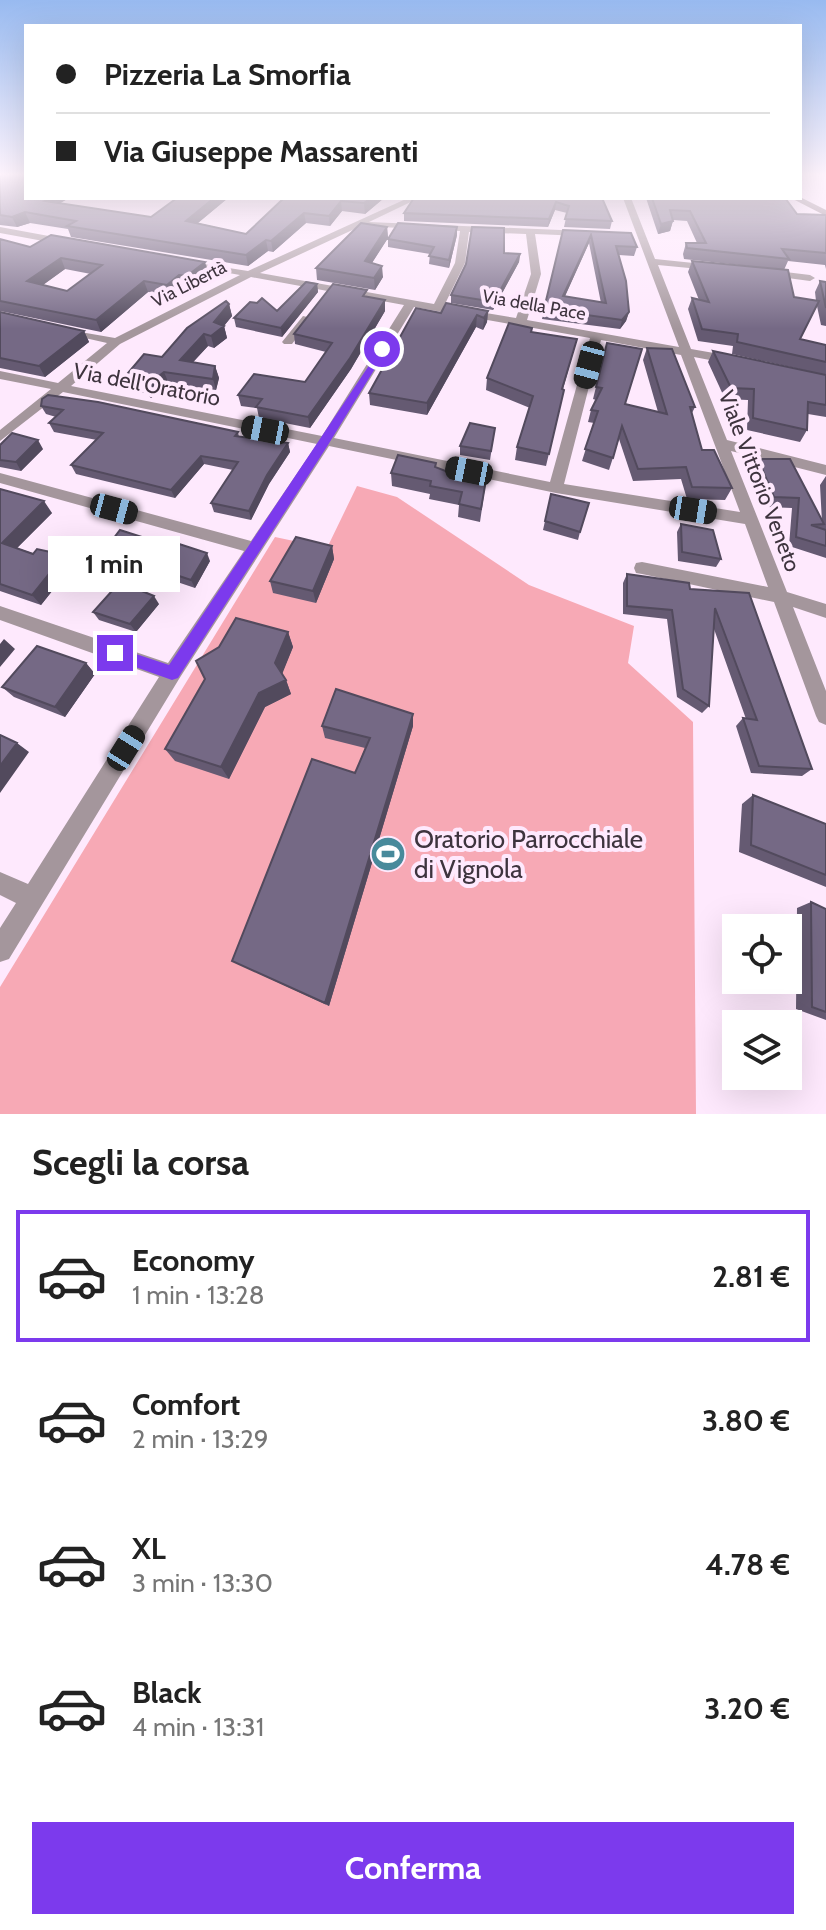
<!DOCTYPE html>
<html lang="it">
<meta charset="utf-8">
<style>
body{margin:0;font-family:Cabin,sans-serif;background:#f6f6f6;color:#222;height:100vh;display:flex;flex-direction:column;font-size:30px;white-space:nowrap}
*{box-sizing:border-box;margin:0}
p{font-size:26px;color:#767676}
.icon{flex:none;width:44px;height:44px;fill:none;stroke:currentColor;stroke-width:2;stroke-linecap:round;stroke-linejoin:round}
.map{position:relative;height:1114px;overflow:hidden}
.drawer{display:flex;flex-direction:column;background:#fff;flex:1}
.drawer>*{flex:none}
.hud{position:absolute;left:24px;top:24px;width:778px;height:176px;border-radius:0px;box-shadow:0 8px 32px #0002;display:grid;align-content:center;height:176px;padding:0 32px;background:#fff}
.buttons{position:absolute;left:722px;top:914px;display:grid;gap:16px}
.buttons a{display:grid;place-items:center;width:80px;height:80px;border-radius:0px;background:#fff;box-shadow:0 8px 32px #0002;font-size:40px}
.end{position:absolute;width:36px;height:36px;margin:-18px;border:10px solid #7c3aed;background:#fff;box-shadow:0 0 0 4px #fff}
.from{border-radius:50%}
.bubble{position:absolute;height:56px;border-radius:0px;background:#fff;box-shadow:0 8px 32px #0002;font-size:26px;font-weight:700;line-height:56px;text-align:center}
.car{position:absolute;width:24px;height:48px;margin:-24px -12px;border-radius:10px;box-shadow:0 0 6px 2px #0007;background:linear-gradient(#222 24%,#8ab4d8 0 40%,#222 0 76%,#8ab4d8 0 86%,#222 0)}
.hud b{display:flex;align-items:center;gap:28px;height:76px;font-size:30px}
.hud b+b{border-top:2px solid #e0e0e0}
.hud i{width:20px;height:20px;background:#222}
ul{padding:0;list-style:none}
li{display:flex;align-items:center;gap:24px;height:132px;margin:0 16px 12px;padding:0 16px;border:4px solid transparent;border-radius:0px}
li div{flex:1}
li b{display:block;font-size:30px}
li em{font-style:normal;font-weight:700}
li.on{border-color:#7c3aed}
li>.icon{width:72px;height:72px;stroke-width:1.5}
h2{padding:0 32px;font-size:36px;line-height:96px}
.primary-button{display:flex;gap:16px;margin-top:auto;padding:16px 32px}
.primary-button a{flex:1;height:92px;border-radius:0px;background:#7c3aed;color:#fff;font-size:32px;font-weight:700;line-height:92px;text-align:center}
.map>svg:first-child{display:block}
.green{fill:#f7a9b5}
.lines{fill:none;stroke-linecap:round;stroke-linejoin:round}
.minor{fill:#a4969c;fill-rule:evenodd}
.secondary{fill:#7f6b75;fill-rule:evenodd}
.wall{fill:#655a72;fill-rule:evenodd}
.shaded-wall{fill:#524a5d}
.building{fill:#756985;stroke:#524a5d;stroke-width:2;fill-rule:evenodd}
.route{fill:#7c3aed}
.labels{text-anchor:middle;stroke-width:8;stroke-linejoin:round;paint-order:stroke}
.far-street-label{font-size:18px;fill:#3e343e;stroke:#fee9fd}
.street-label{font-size:22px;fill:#3e343e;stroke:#fee9fd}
.near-poi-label{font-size:26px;fill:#3e343e;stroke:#fee9fd;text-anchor:start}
</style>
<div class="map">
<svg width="826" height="1114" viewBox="0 0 826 1114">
<rect width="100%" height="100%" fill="#fee9fd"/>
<!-- green -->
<path class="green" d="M357,486L397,497L529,585L634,626L628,663L693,722L696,1114H0V987L275,537L327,548Z"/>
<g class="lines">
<!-- minor -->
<path class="minor" d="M408,198H419L369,222L584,231V235L581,236L535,234L541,274L527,320L679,347L623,198H631L655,259L713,265V269L710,270L658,265L691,349L731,356L737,360L731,364L694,357L727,440L826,465V475L731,451L787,592L826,604V618L793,607L826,691V725L819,722L816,716L774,602L642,574L636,573L634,568L636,563L642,562L768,587L745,524L556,493L329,446L179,679L9,959L0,962V928L16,903L0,895V872L28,884L159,677L0,620V606L168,663L244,551L0,483V473L251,541L317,444L63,392L0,441V430L51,389L0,379V371L58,383L107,343L63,333V329L115,338L240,275L184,265V261L248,271ZM361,226L460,231L455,263L434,304L260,273ZM469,232L526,234L531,274L516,318L444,306L465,263ZM251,277L404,305L322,436L71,386L120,344ZM414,307L590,338L550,482L334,438ZM601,340L681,355L740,512L564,484Z
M0,227L65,239L70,242L65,245L0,233Z
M769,270L810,275L815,278L810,281L765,275L764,273Z
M303,316L312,318L292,344H284L282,342Z"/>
<!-- secondary -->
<path class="secondary" d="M800,197L826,210V216L791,198Z"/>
</g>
<!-- wall -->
<path class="wall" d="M0,173L69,198L60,203L151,217L177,198H228L198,223L246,234L284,198H384L365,214L342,211L330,226L306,223L273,252L268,251L248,266L71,237L68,229L30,223L17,227L0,225Z
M602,198L612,221L610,229L564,227L567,213L555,210L548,227L404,221V213Z
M646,198H785L797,214L826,215V269L825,265L788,261L784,270L684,259L683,254L686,243H697L687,221L673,220L670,231L658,234Z
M387,227L388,238L372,263L383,277L375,290L317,280L316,268Z
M457,227V235L449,268L429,264L430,254L388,247V239Z
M563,230L637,247L634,256L619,255L629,312L626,321L620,329L542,319ZM589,243L601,303L565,296Z
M0,239L30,247L208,272L191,287L182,286L170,296L148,292L101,332L0,311ZM65,269L91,274L67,291L43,285Z
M504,253L520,254L519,262L493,310L451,303V295L466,264Z
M692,261L794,297L816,301L815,292L820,281L826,282V326L821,325L817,306L800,339L826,345V375L732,354L733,346L698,341L688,309L692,298L699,300L688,272Z
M317,284L318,292L282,337L236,327L234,318L277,311Z
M367,297L385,300V311L351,369L310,428L259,418L257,408L241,406L238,395L305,382L326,352L295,344L294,334Z
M229,304L232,316L224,326L227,338L214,348L208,346L193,362L215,366L219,378L216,390L169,384L151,398L146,393L128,391L123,379L162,357Z
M488,311L487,322L483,330L476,327L427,415L370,405L369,393L441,313Z
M0,312L84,331L89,342L45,377L0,368Z
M531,332L577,339L563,389L564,390L546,466L515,460L517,447L530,408L486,390L487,378Z
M607,343L625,404L658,412L643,360L647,348L695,407L692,413L702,450L732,488L725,500L687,499L681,479L633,481L619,439L609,470L582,461L594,423L588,422L591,410L596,400L593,399Z
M713,351L826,375V417L808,414L807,430L800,442L747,430L748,400L725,399L708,362Z
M41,406L238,432L239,437L288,443L290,452L269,484L251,520L214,512L211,503L233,470L204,464L175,498L76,474L71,465L97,440L54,432L49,423L56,417L46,414Z
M495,428L490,460L460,455V446Z
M0,445L43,449L21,471L0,467Z
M758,459L822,522L820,485L826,476V558L789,546L792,508L768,507L752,469Z
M436,463V468L448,472L487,474L480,522L458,517L459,505L429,499L430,494L392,486L391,473Z
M0,489L52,513L17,548L72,566L41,605L0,591Z
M551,494L580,532L578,540L543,530Z
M681,524L721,559L716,567L678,561L677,532Z
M332,546L334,559L316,603L273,593L270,581Z
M104,551L210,561L195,588L109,559Z
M627,574L690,589L749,593L812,769L802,776L751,773L736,726L743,718L746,719L714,629L709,706L702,713L677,697L667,619L623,614V583Z
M159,604L136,632L99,620L93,612Z
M288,632L293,647L282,673L286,680L291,694L265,707L229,779L175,761L165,749Z
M86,663L95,674L65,717L14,697L2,687Z
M322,726H413L329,1006L232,961L355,773L365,748L325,738Z
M753,795L826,824V887L739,852L742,804Z
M811,902L826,909V1020L796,1009L797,908Z"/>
<!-- shaded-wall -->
<path class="shaded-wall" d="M51,198H69L57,205L45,201Z
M214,198H228L188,231L186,221Z
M371,198H384L365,214L364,203Z
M341,201L342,211L330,226L329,216Z
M556,202L555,210L548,227L549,219Z
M25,212L30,223L17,227L12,217Z
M304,213L306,223L273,252L271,241Z
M673,221L670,231L658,234L661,224Z
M387,227L388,238L366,272L365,261Z
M457,227V235L449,268V260Z
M591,235L589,243L561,305L563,296Z
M266,240L268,251L248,266L246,255Z
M520,254L519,262L493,310L494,302Z
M61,258L65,269L33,292L27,281Z
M205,262L208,272L191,287L187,276Z
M382,266L383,277L375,290L374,278Z
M179,275L182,286L170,296L167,285Z
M144,281L148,292L101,332L96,320Z
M317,284L318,292L282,337L281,328Z
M385,300V311L351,369L310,428L308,417Z
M229,304L232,316L223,327L224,326L227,338L214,348L211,336L214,322Z
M488,311L487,322L483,330L484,318Z
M629,312L626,321L620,329L622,320Z
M477,315L476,327L427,415V403Z
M84,331L89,342L45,377L39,366Z
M204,334L208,346L184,372L180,360Z
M215,366L219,378L216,390L213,379Z
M164,372L169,384L151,398L146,386Z
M38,440L43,449L21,471L16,462Z
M288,443L290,452L269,484L251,520L249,511L267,475Z
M201,456L204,464L175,498L171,490Z
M44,501L52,513L11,554L2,543Z
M332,546L334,559L316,603L313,591Z
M207,553L210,561L195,588L191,580Z
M64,555L72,566L41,605L32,595Z
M154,596L159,604L136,632L130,624Z
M288,632L293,647L281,677L275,663Z
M4,639L15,649L0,667V644Z
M86,663L95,674L65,717L55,707Z
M286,680L291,694L265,707L229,779L221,767L259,693Z
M413,714V726L329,1006L325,1003Z
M17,743L29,752L0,793V766Z"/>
<!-- building -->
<path class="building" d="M4,173H26V198H51L45,201L151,217L177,198H214L186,221L246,234L284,198H371L364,203L341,201L329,216L304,213L271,241L266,240L246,255L67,226L76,221L25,212L12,217L0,215V174Z
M414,198H602L612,221L565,219L569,206L556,202L549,219L404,213Z
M652,198H785L797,214L826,215V253L782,249L789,259L687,248L686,243H706L690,211L670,210L673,221L661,224Z
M361,223L387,227L365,261L382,266L374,278L316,268Z
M398,223L457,227L449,260L429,256L434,247L388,239Z
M472,227L504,228V253L520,254L494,302L451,295L466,264Z
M563,230L631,233L637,247L616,246L626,281L629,312L622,320L544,309ZM591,235L606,303L563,296Z
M51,235L205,262L187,276L179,275L167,285L144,281L96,320L0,301V239L30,247ZM61,258L102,265L67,291L27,281Z
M692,261L788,270L794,297L819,301L800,339L826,345V362L737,342L738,334L702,329L692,298L709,302Z
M820,281L826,282V308Z
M306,282L317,284L281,328L234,318L250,302L257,303L262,298L277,311Z
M333,284L367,290L363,296L385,300L350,358L308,417L256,407L262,399L238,395L254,374L305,382L332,343L294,334Z
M226,301L229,304L214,322L224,326L211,336L204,334L180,360L215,366L213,379L164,372L146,386L141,381L123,379L144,354L162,357L187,328Z
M446,303L488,311L484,318L477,315L427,403L369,393L416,308L441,313Z
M0,312L84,331L39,366L0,358Z
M509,323L532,328L531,332L577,339L562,389L564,390L549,454L517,447L533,396L487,378Z
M607,343L642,349L625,404L667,414L647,348L672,349L695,407H690L702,450H714L732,488L692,487L686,467L638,469L622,426L613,458L585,449L598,411L591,410L602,388L596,387Z
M713,351L826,375V405L808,402L807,430L753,418L754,389L731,388Z
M48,395L98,402L238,432L235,436L288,443L267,475L249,511L211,503L238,462L201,456L171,490L71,465L103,433L49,423L63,410L41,406L42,399Z
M470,423L495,428L491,451L460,446Z
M12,433L38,440L16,462L0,460V445Z
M398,455L436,463L435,467L448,472L451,465L487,474L481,509L459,504L462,492L430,486L431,481L391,473Z
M758,459H790L824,524L811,525L826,530V546L796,537L799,498L774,497Z
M0,489L44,501L2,543L33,554L37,549L64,555L32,595L0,584Z
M551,494L589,503L580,532L545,521Z
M681,524L713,530L721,559L682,552Z
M120,530L173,547L176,543L207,553L191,580L104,551Z
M296,537L332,546L313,591L270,581Z
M627,574L689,583L690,589L749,593L812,769L759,766L743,718L757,720L715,608L709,706L683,689L672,610L627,606Z
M120,582L154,596L130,624L93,612Z
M236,618L288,632L275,663L286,680L259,693L221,767L165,749L205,679L196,661L219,647Z
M37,646L86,663L55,707L2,687Z
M336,689L413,714L325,1003L232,961L312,759L355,773L370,738L322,726Z
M0,735L17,743L0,766Z
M753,795L826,824V875L751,845Z
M811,902L826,909V1012L812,1007Z"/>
<!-- sky -->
<linearGradient id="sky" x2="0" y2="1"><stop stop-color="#98baf0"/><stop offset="0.53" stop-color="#fff5fe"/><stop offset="1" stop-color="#fff5fe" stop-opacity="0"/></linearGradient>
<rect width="826" height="329" fill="url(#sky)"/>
<!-- route -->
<path class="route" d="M382,346L387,349L328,445L178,678L172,680L110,658L107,653L115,647L169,665Z"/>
<!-- icons -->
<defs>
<symbol id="stadium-disc" viewBox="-11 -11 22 22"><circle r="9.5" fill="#488a9b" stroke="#fee9fd"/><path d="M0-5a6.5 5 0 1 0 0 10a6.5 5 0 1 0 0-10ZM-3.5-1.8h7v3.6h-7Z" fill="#fff"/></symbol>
</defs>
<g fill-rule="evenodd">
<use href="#stadium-disc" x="368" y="834" width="40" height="40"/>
</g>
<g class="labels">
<!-- far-street labels -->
<g class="far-street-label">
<text transform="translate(189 284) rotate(-27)" y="6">Via Libertà</text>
<text transform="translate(534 305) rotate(10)" y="6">Via della Pace</text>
</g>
<!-- street labels -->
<g class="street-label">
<text transform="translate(147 384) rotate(11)" y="8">Via dell'Oratorio</text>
<text transform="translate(760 481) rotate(69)" y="8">Viale Vittorio Veneto</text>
</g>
<!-- near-poi labels -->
<g class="near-poi-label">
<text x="414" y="848">Oratorio Parrocchiale<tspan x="414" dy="30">di Vignola</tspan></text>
</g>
</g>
</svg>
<div class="buttons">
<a><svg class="icon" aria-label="locate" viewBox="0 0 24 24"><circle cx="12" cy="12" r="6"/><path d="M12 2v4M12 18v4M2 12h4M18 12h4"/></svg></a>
<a><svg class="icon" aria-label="layers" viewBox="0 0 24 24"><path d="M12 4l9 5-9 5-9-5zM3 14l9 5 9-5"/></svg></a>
</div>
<i class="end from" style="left:382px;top:349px"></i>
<i class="end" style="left:115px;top:653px"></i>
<div class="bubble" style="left:48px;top:536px;width:132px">1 min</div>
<i class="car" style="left:589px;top:365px;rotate:195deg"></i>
<i class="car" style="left:265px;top:430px;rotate:281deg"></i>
<i class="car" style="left:469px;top:471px;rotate:281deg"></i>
<i class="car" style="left:114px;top:509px;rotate:105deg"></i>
<i class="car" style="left:693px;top:510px;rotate:99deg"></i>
<i class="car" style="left:126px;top:748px;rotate:32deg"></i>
<div class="hud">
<b><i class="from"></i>Pizzeria La Smorfia</b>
<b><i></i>Via Giuseppe Massarenti</b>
</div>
</div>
<section class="drawer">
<h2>Scegli la corsa</h2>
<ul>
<li class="on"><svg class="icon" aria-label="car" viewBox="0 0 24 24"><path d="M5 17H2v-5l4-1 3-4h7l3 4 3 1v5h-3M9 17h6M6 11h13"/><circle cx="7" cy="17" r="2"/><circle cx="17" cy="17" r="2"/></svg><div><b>Economy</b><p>1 min · 13:28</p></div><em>2.81 €</em></li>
<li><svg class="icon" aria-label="car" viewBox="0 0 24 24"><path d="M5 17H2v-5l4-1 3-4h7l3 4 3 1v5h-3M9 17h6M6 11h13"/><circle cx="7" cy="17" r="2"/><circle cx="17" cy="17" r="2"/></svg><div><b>Comfort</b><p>2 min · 13:29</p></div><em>3.80 €</em></li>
<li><svg class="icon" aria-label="car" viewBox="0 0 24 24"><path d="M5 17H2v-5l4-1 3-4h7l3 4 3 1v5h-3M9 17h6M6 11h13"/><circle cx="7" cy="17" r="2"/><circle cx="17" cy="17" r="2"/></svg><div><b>XL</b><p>3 min · 13:30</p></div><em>4.78 €</em></li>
<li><svg class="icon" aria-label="car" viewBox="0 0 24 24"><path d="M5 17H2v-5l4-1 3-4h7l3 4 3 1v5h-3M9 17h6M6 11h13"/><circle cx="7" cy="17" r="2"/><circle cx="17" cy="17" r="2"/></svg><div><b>Black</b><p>4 min · 13:31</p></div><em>3.20 €</em></li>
</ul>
<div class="primary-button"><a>Conferma</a></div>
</section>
